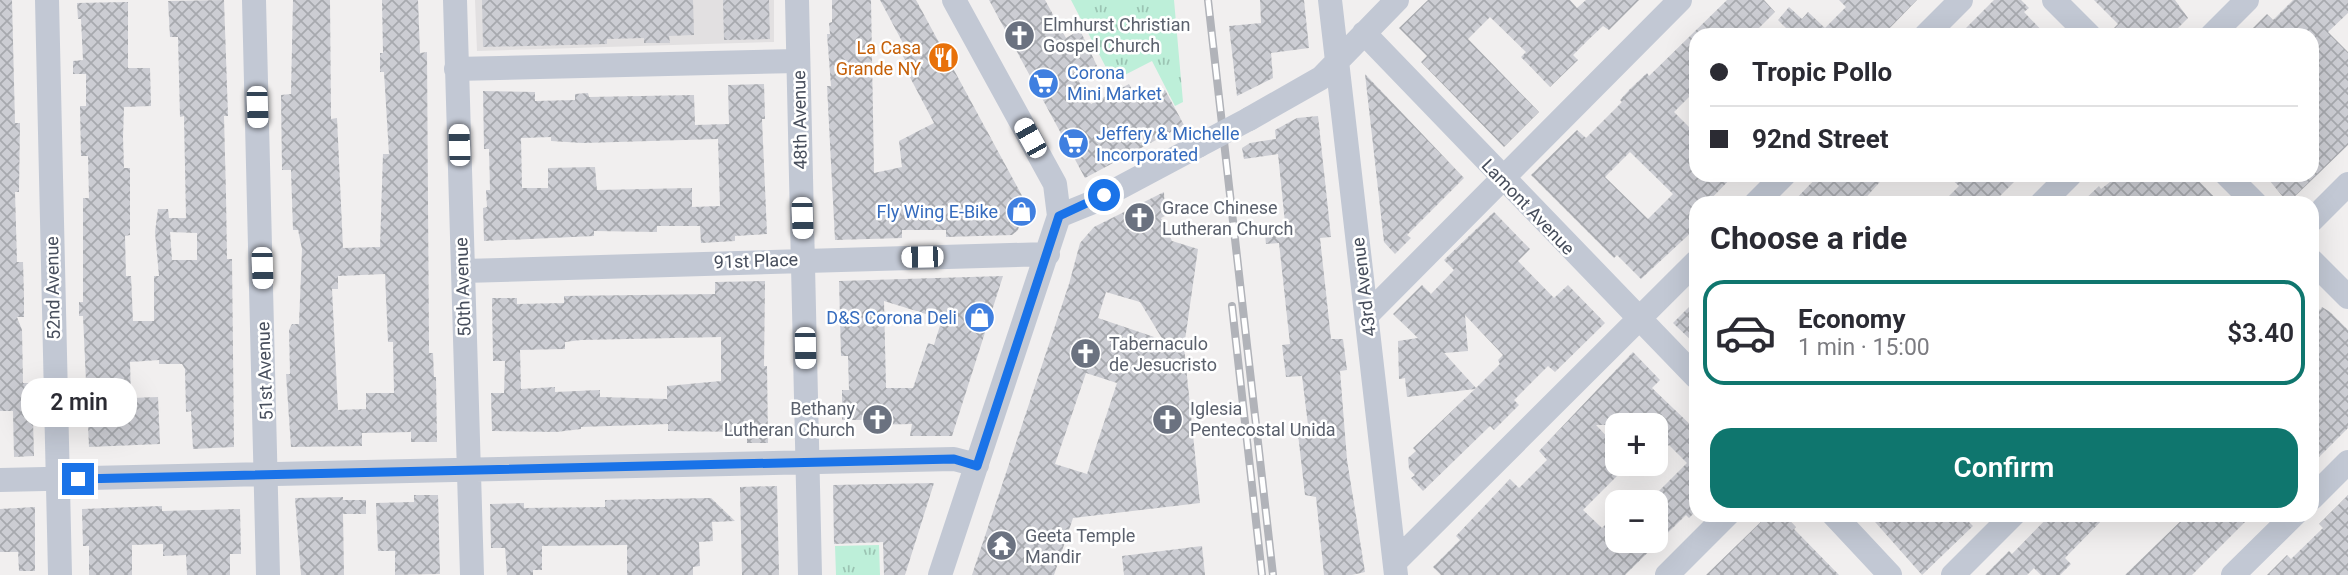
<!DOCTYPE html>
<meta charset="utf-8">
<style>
body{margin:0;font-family:Roboto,sans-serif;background:#f2f2f3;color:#2b2b33;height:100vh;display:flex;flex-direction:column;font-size:26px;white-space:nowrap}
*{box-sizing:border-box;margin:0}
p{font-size:23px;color:#7c7c81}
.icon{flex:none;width:38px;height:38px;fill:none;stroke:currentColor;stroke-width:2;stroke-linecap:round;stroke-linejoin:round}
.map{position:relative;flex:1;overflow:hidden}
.drawer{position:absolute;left:1689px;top:196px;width:630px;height:326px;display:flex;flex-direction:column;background:#fff;border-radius:21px;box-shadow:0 7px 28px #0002}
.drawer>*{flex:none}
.banner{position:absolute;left:1689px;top:28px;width:630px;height:154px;border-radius:21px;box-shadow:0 7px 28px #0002;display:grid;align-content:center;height:154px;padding:0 21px;background:#fff}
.tools{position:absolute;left:1605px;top:413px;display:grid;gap:14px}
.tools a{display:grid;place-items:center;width:63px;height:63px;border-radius:14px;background:#fff;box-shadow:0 7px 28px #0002;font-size:35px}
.end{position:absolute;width:32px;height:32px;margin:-16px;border:9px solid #1a73e8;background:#fff;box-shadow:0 0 0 4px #fff}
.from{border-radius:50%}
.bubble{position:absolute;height:49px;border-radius:21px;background:#fff;box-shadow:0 7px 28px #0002;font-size:23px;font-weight:600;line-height:49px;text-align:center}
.car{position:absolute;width:21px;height:42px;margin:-21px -10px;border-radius:9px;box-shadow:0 0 5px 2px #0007;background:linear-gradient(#fff 24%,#345 0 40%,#fff 0 76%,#345 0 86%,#fff 0)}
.banner b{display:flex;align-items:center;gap:24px;height:66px;font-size:26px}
.banner b+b{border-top:2px solid #e1e1e2}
.banner i{width:18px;height:18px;background:#2b2b33}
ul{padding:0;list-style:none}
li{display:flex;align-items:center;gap:21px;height:105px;margin:0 14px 10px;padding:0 7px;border:4px solid transparent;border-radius:21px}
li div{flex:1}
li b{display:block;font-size:26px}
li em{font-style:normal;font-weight:600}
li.on{border-color:#0f766e}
li>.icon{width:63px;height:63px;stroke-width:1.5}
h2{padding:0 21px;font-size:32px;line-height:84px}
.primary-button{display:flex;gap:14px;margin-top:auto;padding:14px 21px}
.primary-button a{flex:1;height:80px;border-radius:21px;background:#0f766e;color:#fff;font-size:28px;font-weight:600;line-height:80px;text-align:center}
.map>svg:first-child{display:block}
.education{fill:#e2e0e1}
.grass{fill:url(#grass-tufts)}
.building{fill:url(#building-cross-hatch);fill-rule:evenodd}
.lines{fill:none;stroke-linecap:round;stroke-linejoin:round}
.minor{stroke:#c2c8d4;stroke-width:24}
.rail-casing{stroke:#b1b3b9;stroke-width:8}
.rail{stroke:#fff;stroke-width:5;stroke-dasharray:16;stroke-linecap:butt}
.minor-bridge{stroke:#c2c8d4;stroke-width:24}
.route{stroke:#1a73e8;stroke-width:9}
.labels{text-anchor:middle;stroke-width:5;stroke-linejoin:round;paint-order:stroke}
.worship-label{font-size:18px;fill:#5b616d;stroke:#fff;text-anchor:start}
.food-label{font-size:18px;fill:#c56008;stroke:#fff;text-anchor:end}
.shop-label{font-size:18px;fill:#366cbe;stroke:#fff;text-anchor:start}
.street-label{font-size:18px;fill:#474e5c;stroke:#fff}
</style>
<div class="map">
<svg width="2348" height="575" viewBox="0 0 2348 575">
<defs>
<pattern id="grass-tufts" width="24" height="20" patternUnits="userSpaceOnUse" patternTransform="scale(1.75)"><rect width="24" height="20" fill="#bdefd9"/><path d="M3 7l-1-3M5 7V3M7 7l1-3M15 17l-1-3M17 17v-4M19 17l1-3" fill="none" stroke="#9bc4b3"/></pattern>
<pattern id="building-cross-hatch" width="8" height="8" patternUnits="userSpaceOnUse" patternTransform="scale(1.75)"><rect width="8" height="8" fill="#cccdd3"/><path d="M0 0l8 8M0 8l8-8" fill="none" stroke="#a7a9ae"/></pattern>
</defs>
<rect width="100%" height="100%" fill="#f1efef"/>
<!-- education -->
<path class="education" d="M475,0H774V42L477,51Z"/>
<!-- grass -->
<path class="grass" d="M1071,0H1174L1183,102L1175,106L1152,61L1113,81Z
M879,545L880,575H836L835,546Z"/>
<!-- building -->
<path class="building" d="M0,0H12L15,123H20L19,192H15L17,262H23L24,296V317H17L22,330L23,383H32L34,456L14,457L13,411H0Z
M224,0L228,116H224L226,196L227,259H232L234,447L193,449L191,411L186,412L185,369L182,364H159V360L130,362L131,398L158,397L160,444L89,447L83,316H79V302H83V198H89L88,156H81L80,106H86V74H73V61L83,60L81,19H78L77,3L128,2V68H150L151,106L124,107L123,137L124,168H130V235L125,236L126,276H131L133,321H154V276H159L155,232L158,209H168L169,218H186L184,116L180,117L178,37H170L168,1ZM170,232L197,233V260H172Z
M293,0H330L331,119L337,118L343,248L380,247L383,154H389L384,72H380V53H383L382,0H418L420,53L427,52L429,353H433L434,377H436L437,442H411V432L362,433V446L291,447L286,374H290L289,330L292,324H299L302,249L298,230H293L291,170H282L281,95L291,94ZM385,274L388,342H393L394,393H366V409L338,410L332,289H338V276Z
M482,0H693L694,35L669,36L670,43H644V38L607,39V44L483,47Z
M723,0H769L770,39L724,40Z
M832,0H871L874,173L902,167L899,141L934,123L904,66H908L899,48L904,45L880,0H916L1026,203L1018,230L1012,235L946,237V230H902V238L835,240L827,86H831L827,34H830L829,23L832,22Z
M989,0H1045L1066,38L1080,30L1097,66L1077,78L1091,104L1129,84L1140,104L1165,90L1184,125L1085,178Z
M1260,0H1304L1309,48L1271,53L1273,78L1237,96L1229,26L1261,23Z
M1428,0H1570L1577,8L1586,0H1639L1609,30L1603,26L1588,40L1573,55L1578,60L1550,87L1521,57L1526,52L1490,17L1468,39L1539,112L1504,147L1421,62L1427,56L1399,28Z
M1727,0H1764L1775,12L1752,35H1696V90L1674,112L1696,134V175H1734L1707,203H1696V228L1641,279L1617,255L1614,258L1531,175L1577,130L1586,138L1622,102L1620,100L1630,89L1647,73L1649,76ZM1630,152L1673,194L1648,219L1605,177Z
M1839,0H1917L1883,35H1793L1778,20L1789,7L1802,19L1808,12L1825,28L1846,7Z
M1994,0H2021L2029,8L2024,12L2046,35H1959Z
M2094,0H2175L2188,18L2171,35H2122L2114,28L2118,24Z
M2293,0H2348V13L2328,32L2348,52V145L2288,203L2265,175H2312V35H2246L2267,14L2273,20Z
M1365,74L1464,178L1407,235L1411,238L1395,254L1384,242Z
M764,84L765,119H762L767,234L735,236V241L701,243L700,226H657V232L594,231V236L484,241L483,208L487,207L486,190H490L489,149H484L483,91L535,92V101L575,100V94L588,93L589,97L694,95L695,125L729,124L728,85ZM551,137V141L583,143L718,139L720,206L692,207V188L597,190L595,167L548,168V188H522L521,138Z
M1318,116L1331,237L1320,238L1331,339H1343L1347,370L1340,371L1347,460L1365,572L1352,575H1324L1316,497L1305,495L1298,434L1309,433L1302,376L1286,377L1282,345L1290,344L1279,243L1266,244L1264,225L1285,223L1278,154L1244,159L1242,148L1250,143L1276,139L1275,130L1297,118Z
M1819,175H1886L1861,203H1792Z
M1947,175H2021L1993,203H1942L1959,186Z
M2119,175H2193L2220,203H2081L2099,186L2101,189Z
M1164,192L1165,216L1161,218L1172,241L1198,249L1184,347L1200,503L1073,518L1054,575H972L1069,284L1080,243L1094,227ZM1106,292L1140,302L1163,340L1098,318ZM1086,373L1117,383L1087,474L1055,464Z
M1494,212L1530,249L1518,261L1554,298L1568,285L1605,323L1555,372L1548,366L1514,400L1519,405L1494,430L1490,426L1423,491L1411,478L1415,475L1409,469L1408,458L1416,451L1413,448L1475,389L1407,397L1405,378L1399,379L1398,341L1418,338L1393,314L1422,285L1431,294L1454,270L1444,260ZM1465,315L1503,355L1498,360L1500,364L1476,388L1444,353L1468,351Z
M1003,276L952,436H910L912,424L868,425V420H842V390H849L848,356H841L839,281ZM884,301L942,319L934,345L928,343L913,388H886Z
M765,281L764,366H767L768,443H747V432L668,431V424L581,427V429L556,432L492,431L491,393H504L505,361H493L492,298H517V304L564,303V296L715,294V282ZM721,337V381L667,386V399L600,397V390L555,392V387L521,389L520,350L565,349V342L581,340Z
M1696,300V345L1673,323Z
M2312,302L2320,310L2322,307L2330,312L2348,330V428L2312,464Z
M1633,352L1660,380L1652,388L1696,430V511L1689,518L1686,515L1625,575H1441L1433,567L1460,540L1456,536L1510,479L1519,488L1547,460L1539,451ZM1596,425H1656V458L1669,445L1687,463L1656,494V541H1617V535L1606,524L1602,528L1583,510L1627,466L1617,464V456L1611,450L1616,446Z
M934,483L905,575H884L883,542L834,544L833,485Z
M777,486L779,575H742L740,487Z
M414,495H438L440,574L395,575V551H378L376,503L414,502Z
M2348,495V575H2267L2287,555L2291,559L2323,528L2319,524Z
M343,497V500H366V514H343L344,575H301L295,498Z
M711,498L735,521L712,522L713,541L699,542L700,566L693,567V575H627V545L542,546V570H533V575H507L505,548H491L490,504L524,503V508L605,507V500Z
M162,506V511L240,509L241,554H230V575H187L186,555L163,556V544L132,545V575H89V546H83L82,509Z
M35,507V571H19L18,552H0V509Z
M1769,514H1784L1796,527L1794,529L1839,575H1706Z
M1868,514H1961L1973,526L1922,575Z
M2051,514H2108L2065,558L2071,564L2060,575H2041L2034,568L2027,575H1985L2009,551L2012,554Z
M2188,514H2253L2192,575H2125Z
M1202,546L1205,575H1124L1122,556Z"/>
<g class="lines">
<!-- minor -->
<path class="minor" d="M47,0L60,575
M254,0L268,575
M455,0L472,575
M797,0L810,575
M1330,0L1396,575
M2054,0L2089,35
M1364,33L1696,377
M1926,35L1961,0
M2212,35L2247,0
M456,69L798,61
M1249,119L1321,78L1397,0
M2227,175L2255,203
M1756,203L1784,175
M2042,203L2070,175
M1059,216L1091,203L1198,146
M2312,220L2348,184
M2312,261L2348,297
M463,271L1048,254
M1367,315L1680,0
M0,480L954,459L977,465
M2312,498L2348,462
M1833,514L1890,575
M1395,562L1696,262
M940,575L1059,216L1055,184L954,0
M1667,575L1728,514
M1953,575L2014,514
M2233,575L2295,514"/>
<defs>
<path id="rail" d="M1208,0L1273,575
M1232,306L1262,575"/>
</defs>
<!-- rail casing -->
<use href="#rail" class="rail-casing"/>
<!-- rail -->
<use href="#rail" class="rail"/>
<!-- minor-bridge -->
<path class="minor-bridge" d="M1198,146L1249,119"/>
</g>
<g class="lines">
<!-- route -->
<path class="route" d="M78,479L954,459L977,466L1059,216L1104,195"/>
</g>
<!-- icons -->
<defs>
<symbol id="church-disc" viewBox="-11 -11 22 22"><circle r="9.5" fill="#6b7280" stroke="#fff"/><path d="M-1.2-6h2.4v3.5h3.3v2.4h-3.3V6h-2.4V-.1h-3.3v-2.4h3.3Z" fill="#fff"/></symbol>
<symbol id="restaurant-disc" viewBox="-11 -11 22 22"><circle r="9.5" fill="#e8710a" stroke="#fff"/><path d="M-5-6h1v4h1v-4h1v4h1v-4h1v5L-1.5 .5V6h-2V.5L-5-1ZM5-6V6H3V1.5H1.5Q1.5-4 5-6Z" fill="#fff"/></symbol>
<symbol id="supermarket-disc" viewBox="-11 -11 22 22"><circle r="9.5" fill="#3f7fe0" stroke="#fff"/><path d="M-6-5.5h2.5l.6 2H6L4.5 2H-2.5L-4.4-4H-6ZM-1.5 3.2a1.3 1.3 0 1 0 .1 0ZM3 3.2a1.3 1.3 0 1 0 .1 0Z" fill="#fff"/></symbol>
<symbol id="shop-disc" viewBox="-11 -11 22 22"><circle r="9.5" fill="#3f7fe0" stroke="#fff"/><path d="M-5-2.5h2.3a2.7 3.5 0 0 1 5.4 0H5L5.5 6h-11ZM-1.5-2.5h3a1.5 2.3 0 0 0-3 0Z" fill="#fff"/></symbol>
<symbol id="temple-disc" viewBox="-11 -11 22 22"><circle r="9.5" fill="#6b7280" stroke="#fff"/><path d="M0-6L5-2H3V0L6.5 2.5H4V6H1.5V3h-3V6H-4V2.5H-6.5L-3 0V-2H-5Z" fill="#fff"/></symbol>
</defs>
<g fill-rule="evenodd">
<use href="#church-disc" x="1002" y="18" width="35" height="35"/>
<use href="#restaurant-disc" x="926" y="40" width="35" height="35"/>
<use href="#supermarket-disc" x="1026" y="66" width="35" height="35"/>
<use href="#supermarket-disc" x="1056" y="126" width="35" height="35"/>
<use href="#shop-disc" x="1004" y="194" width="35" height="35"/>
<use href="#church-disc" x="1122" y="200" width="35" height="35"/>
<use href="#shop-disc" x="962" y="300" width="35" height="35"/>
<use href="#church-disc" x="1068" y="336" width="35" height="35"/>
<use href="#church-disc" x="860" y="402" width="35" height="35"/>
<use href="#church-disc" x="1150" y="402" width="35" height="35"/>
<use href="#temple-disc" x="984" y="528" width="35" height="35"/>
</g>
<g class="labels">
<!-- worship labels -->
<g class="worship-label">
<text x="1043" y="31">Elmhurst Christian<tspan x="1043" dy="21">Gospel Church</tspan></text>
<text x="1162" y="214">Grace Chinese<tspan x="1162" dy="21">Lutheran Church</tspan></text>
<text x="1109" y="350">Tabernaculo<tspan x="1109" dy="21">de Jesucristo</tspan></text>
<text x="855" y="415" text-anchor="end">Bethany<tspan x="855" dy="21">Lutheran Church</tspan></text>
<text x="1190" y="415">Iglesia<tspan x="1190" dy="21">Pentecostal Unida</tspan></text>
<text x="1025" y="542">Geeta Temple<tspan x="1025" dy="21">Mandir</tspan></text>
</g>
<!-- food labels -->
<g class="food-label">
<text x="921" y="54">La Casa<tspan x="921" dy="21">Grande NY</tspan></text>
</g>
<!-- shop labels -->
<g class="shop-label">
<text x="1067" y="79">Corona<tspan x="1067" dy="21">Mini Market</tspan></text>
<text x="1096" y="140">Jeffery &amp; Michelle<tspan x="1096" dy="21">Incorporated</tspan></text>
<text x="998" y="218" text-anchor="end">Fly Wing E-Bike</text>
<text x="957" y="324" text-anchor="end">D&amp;S Corona Deli</text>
</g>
<!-- street labels -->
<g class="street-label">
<text transform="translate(800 120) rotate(-91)" y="6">48th Avenue</text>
<text transform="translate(1528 207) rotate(46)" y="6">Lamont Avenue</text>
<text transform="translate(756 261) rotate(-2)" y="6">91st Place</text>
<text transform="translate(463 287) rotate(-92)" y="6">50th Avenue</text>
<text transform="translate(1364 287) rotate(-97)" y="6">43rd Avenue</text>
<text transform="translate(53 288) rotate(-91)" y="6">52nd Avenue</text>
<text transform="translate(265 371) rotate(-92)" y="6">51st Avenue</text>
</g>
</g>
</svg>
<div class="tools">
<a>+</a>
<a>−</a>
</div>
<i class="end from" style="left:1104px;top:195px"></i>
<i class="end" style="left:78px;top:479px"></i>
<div class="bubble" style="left:21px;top:378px;width:116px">2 min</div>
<i class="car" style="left:257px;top:107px;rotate:178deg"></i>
<i class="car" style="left:1030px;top:138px;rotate:331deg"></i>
<i class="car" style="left:459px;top:145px;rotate:358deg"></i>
<i class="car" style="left:802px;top:218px;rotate:178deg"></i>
<i class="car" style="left:922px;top:257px;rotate:269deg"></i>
<i class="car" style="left:262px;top:268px;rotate:178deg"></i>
<i class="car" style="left:805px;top:348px;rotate:179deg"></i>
<div class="banner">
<b><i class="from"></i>Tropic Pollo</b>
<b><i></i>92nd Street</b>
</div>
<section class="drawer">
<h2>Choose a ride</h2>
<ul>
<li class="on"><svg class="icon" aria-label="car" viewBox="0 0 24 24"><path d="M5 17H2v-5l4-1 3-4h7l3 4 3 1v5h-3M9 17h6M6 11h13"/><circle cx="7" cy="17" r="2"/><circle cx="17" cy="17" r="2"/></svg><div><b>Economy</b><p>1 min · 15:00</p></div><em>$3.40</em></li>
</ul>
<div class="primary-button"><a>Confirm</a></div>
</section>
</div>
